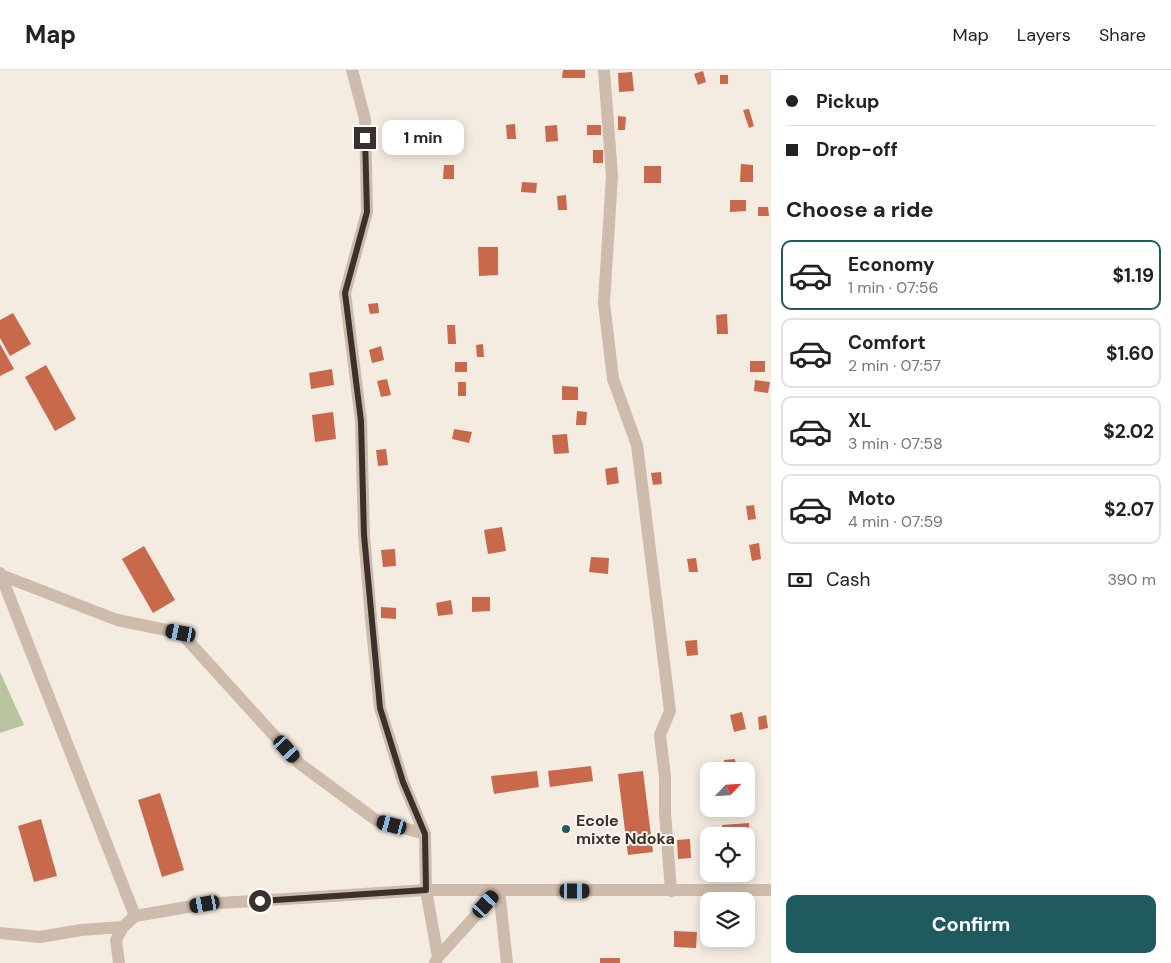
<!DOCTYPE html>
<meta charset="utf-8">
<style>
body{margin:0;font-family:"DM Sans",sans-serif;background:#f6f6f6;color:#222;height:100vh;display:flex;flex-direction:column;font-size:19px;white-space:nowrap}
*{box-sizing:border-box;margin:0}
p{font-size:16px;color:#767676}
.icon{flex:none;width:28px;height:28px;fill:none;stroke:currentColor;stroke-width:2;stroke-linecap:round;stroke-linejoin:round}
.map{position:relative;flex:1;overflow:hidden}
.sheet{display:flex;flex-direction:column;background:#fff;width:400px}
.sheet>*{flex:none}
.guide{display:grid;align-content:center;height:110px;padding:0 15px;background:#fff}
.needle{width:32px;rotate:65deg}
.controls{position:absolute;left:700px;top:692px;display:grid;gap:10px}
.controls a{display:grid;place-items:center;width:55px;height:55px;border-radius:10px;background:#fff;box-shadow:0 2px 12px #0003;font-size:25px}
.end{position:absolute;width:22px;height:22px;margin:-11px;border:6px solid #3b302b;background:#fff;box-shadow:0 0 0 2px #fff}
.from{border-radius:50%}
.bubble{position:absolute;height:35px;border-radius:10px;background:#fff;box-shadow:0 2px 12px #0003;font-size:16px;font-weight:700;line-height:35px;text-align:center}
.car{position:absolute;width:15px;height:30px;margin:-15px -8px;border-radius:6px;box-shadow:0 0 4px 1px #0007;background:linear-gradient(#222 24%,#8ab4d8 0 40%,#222 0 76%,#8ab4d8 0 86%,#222 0)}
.guide b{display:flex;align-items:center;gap:18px;height:48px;font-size:19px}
.guide b+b{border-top:1px solid #e0e0e0}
.guide i{width:12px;height:12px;background:#222}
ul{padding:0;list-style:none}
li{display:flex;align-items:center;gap:15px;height:70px;margin:0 10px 8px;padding:0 5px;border:2px solid #e0e0e0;border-radius:10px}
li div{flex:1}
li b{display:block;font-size:19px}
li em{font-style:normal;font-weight:700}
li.on{border-color:#1f5a5e}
li>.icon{width:45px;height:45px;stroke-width:1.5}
h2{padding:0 15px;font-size:22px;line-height:60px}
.pay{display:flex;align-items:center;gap:12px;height:55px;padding:0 15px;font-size:19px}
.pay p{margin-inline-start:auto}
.action{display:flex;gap:10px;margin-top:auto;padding:10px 15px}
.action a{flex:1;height:58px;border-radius:10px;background:#1f5a5e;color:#fff;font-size:20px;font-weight:700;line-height:58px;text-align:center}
header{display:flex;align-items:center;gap:30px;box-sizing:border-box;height:70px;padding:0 25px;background:#fff;border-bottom:1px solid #e0e0e0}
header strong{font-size:24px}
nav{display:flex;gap:28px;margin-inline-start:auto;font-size:18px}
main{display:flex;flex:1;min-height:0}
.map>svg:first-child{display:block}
.green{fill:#b8c4a0}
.building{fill:#c8694b}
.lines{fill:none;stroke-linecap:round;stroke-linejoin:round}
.minor{stroke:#cdbbac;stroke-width:12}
.route{stroke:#3b302b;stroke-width:6}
.poi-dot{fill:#1f5a5e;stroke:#fbf5ee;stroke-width:2}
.labels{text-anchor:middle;stroke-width:4;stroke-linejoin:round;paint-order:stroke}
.poi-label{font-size:16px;font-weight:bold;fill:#3b302b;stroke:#fbf5ee;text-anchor:start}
</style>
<header>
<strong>Map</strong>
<nav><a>Map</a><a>Layers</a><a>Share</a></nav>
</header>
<main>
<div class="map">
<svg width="771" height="893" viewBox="0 0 771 893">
<rect width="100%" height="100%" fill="#f4ebe1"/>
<!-- green -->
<path class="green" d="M0,602L24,655L0,663Z"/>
<!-- building -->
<path class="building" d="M563,0H585V8H562Z
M703,1L706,12L698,15L694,4Z
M632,2L634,21L619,22L618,3Z
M720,5H728V14H720Z
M749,39L754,56L749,58L743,40Z
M618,46L626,47L625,60H618Z
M515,54L516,69H507L506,55Z
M557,55L558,71L546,72L545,56Z
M587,55H601V65H587Z
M593,80H603V93H593Z
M741,94L753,95V112H740Z
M444,95H454V109H443Z
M644,96H661V113H644Z
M522,112L537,113L536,123L521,122Z
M566,125L567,140H558L557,126Z
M730,130H746V141L730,142Z
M758,137H768L769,146H758Z
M478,177H498V205L479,206Z
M378,233L379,243L370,244L368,234Z
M13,243L31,274L10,286L0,268V250Z
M727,244L728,264H717L716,245Z
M447,255H455L456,274H448Z
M0,274L14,299L0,306Z
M483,274L484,287H477L476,275Z
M381,276L384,290L372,293L369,280Z
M750,291H765V302H750Z
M455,292H467V302H455Z
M46,295L76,349L55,361L25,307Z
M332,299L334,315L311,319L309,303Z
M387,309L391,325L381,327L377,311Z
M755,310L770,312L768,323L754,321Z
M458,312H466V326H458Z
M562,316L578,317V330H562Z
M577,341L587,342L586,355H576Z
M333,342L336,369L315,372L312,345Z
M454,359L472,362L469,373L452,369Z
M567,364L569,383L554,384L552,365Z
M386,379L388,395L378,396L376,380Z
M617,397L619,413L607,415L605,399Z
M661,402L662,414L653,415L651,403Z
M754,435L756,449L748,450L746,436Z
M502,457L506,481L488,484L484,460Z
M759,473L761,489L752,491L749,475Z
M144,476L175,530L153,543L122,489Z
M395,479L396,496L383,497L381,480Z
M591,487L609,488L608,504L589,502Z
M696,488L698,502H689L687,489Z
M472,527H490V541L472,542Z
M451,530L453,544L438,546L436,533Z
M381,537L396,538V549L381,548Z
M697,570L698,585L687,586L685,571Z
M742,642L746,659L734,662L730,645Z
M766,645L768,658L759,660L758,647Z
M735,689L736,697L725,698L724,690Z
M591,696L593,711L550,717L548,701Z
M537,701L539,717L494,724L491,706Z
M643,701L653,782L628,785L618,704Z
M160,723L184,800L162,807L138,730Z
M41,749L57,806L34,812L18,756Z
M749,753L750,772H746V766H723L722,755Z
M690,769L691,788L678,789L677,770Z
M674,861L697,862L696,878L674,877Z
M600,888H620V893H600Z"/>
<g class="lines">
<!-- minor -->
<path class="minor" d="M352,0L365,49L367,142L345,223L361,351L364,465L372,560L380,638L403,712L425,764L426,820L438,887L435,893
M604,0L612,106L604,233L613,309L637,375L670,641L660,665L665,707V743L671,821
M0,503L135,846
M1,505L117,550L181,563L300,694L376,750L425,764
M499,820L507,893
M0,863L40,867L81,860L123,857
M438,887L499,820
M119,893L116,870L123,857L135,846L205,834L426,820H771"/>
</g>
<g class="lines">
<!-- route -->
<path class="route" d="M260,831L426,820L425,764L403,712L380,638L364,465L361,351L345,223L367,142L365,68"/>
</g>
<!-- markers -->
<circle class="poi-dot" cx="566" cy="759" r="5"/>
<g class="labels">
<!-- poi labels -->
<g class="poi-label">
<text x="576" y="756">Ecole<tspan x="576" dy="18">mixte Ndoka</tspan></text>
</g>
</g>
</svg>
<div class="controls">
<a><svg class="needle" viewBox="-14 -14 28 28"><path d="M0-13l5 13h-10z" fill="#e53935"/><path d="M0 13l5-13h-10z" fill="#767676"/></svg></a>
<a><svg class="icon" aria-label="locate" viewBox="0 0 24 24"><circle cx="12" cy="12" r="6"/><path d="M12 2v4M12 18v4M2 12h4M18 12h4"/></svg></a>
<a><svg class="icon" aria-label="layers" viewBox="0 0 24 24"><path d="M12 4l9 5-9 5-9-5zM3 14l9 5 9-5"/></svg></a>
</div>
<i class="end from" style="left:260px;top:831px"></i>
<i class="end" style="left:365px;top:68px"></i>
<div class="bubble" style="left:382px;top:50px;width:82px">1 min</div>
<i class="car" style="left:181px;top:563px;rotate:281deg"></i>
<i class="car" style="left:287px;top:679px;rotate:138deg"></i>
<i class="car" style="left:392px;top:755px;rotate:285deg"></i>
<i class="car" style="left:575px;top:821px;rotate:90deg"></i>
<i class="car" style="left:205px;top:834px;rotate:260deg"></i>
<i class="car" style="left:486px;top:834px;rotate:42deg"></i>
</div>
<section class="sheet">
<div class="guide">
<b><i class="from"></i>Pickup</b>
<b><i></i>Drop-off</b>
</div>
<h2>Choose a ride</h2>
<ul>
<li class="on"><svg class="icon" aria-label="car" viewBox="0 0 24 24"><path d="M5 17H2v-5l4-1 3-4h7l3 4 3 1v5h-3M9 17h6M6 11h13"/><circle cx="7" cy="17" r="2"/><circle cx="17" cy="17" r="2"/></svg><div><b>Economy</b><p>1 min · 07:56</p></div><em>$1.19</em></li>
<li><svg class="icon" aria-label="car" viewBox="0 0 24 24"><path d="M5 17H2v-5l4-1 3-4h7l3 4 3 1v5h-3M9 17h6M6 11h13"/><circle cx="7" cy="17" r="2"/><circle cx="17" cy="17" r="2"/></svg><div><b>Comfort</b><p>2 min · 07:57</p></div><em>$1.60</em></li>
<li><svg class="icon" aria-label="car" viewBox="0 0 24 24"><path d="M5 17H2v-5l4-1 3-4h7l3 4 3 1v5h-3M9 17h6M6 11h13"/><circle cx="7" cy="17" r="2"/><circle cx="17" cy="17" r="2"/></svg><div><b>XL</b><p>3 min · 07:58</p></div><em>$2.02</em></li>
<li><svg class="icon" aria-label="car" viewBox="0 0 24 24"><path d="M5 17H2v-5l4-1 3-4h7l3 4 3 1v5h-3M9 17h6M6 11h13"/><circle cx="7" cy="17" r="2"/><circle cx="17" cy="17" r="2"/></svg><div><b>Moto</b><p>4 min · 07:59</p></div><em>$2.07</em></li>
</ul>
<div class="pay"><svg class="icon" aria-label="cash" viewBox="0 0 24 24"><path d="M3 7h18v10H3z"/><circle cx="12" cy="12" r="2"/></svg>Cash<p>390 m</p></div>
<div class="action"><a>Confirm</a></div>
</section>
</main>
